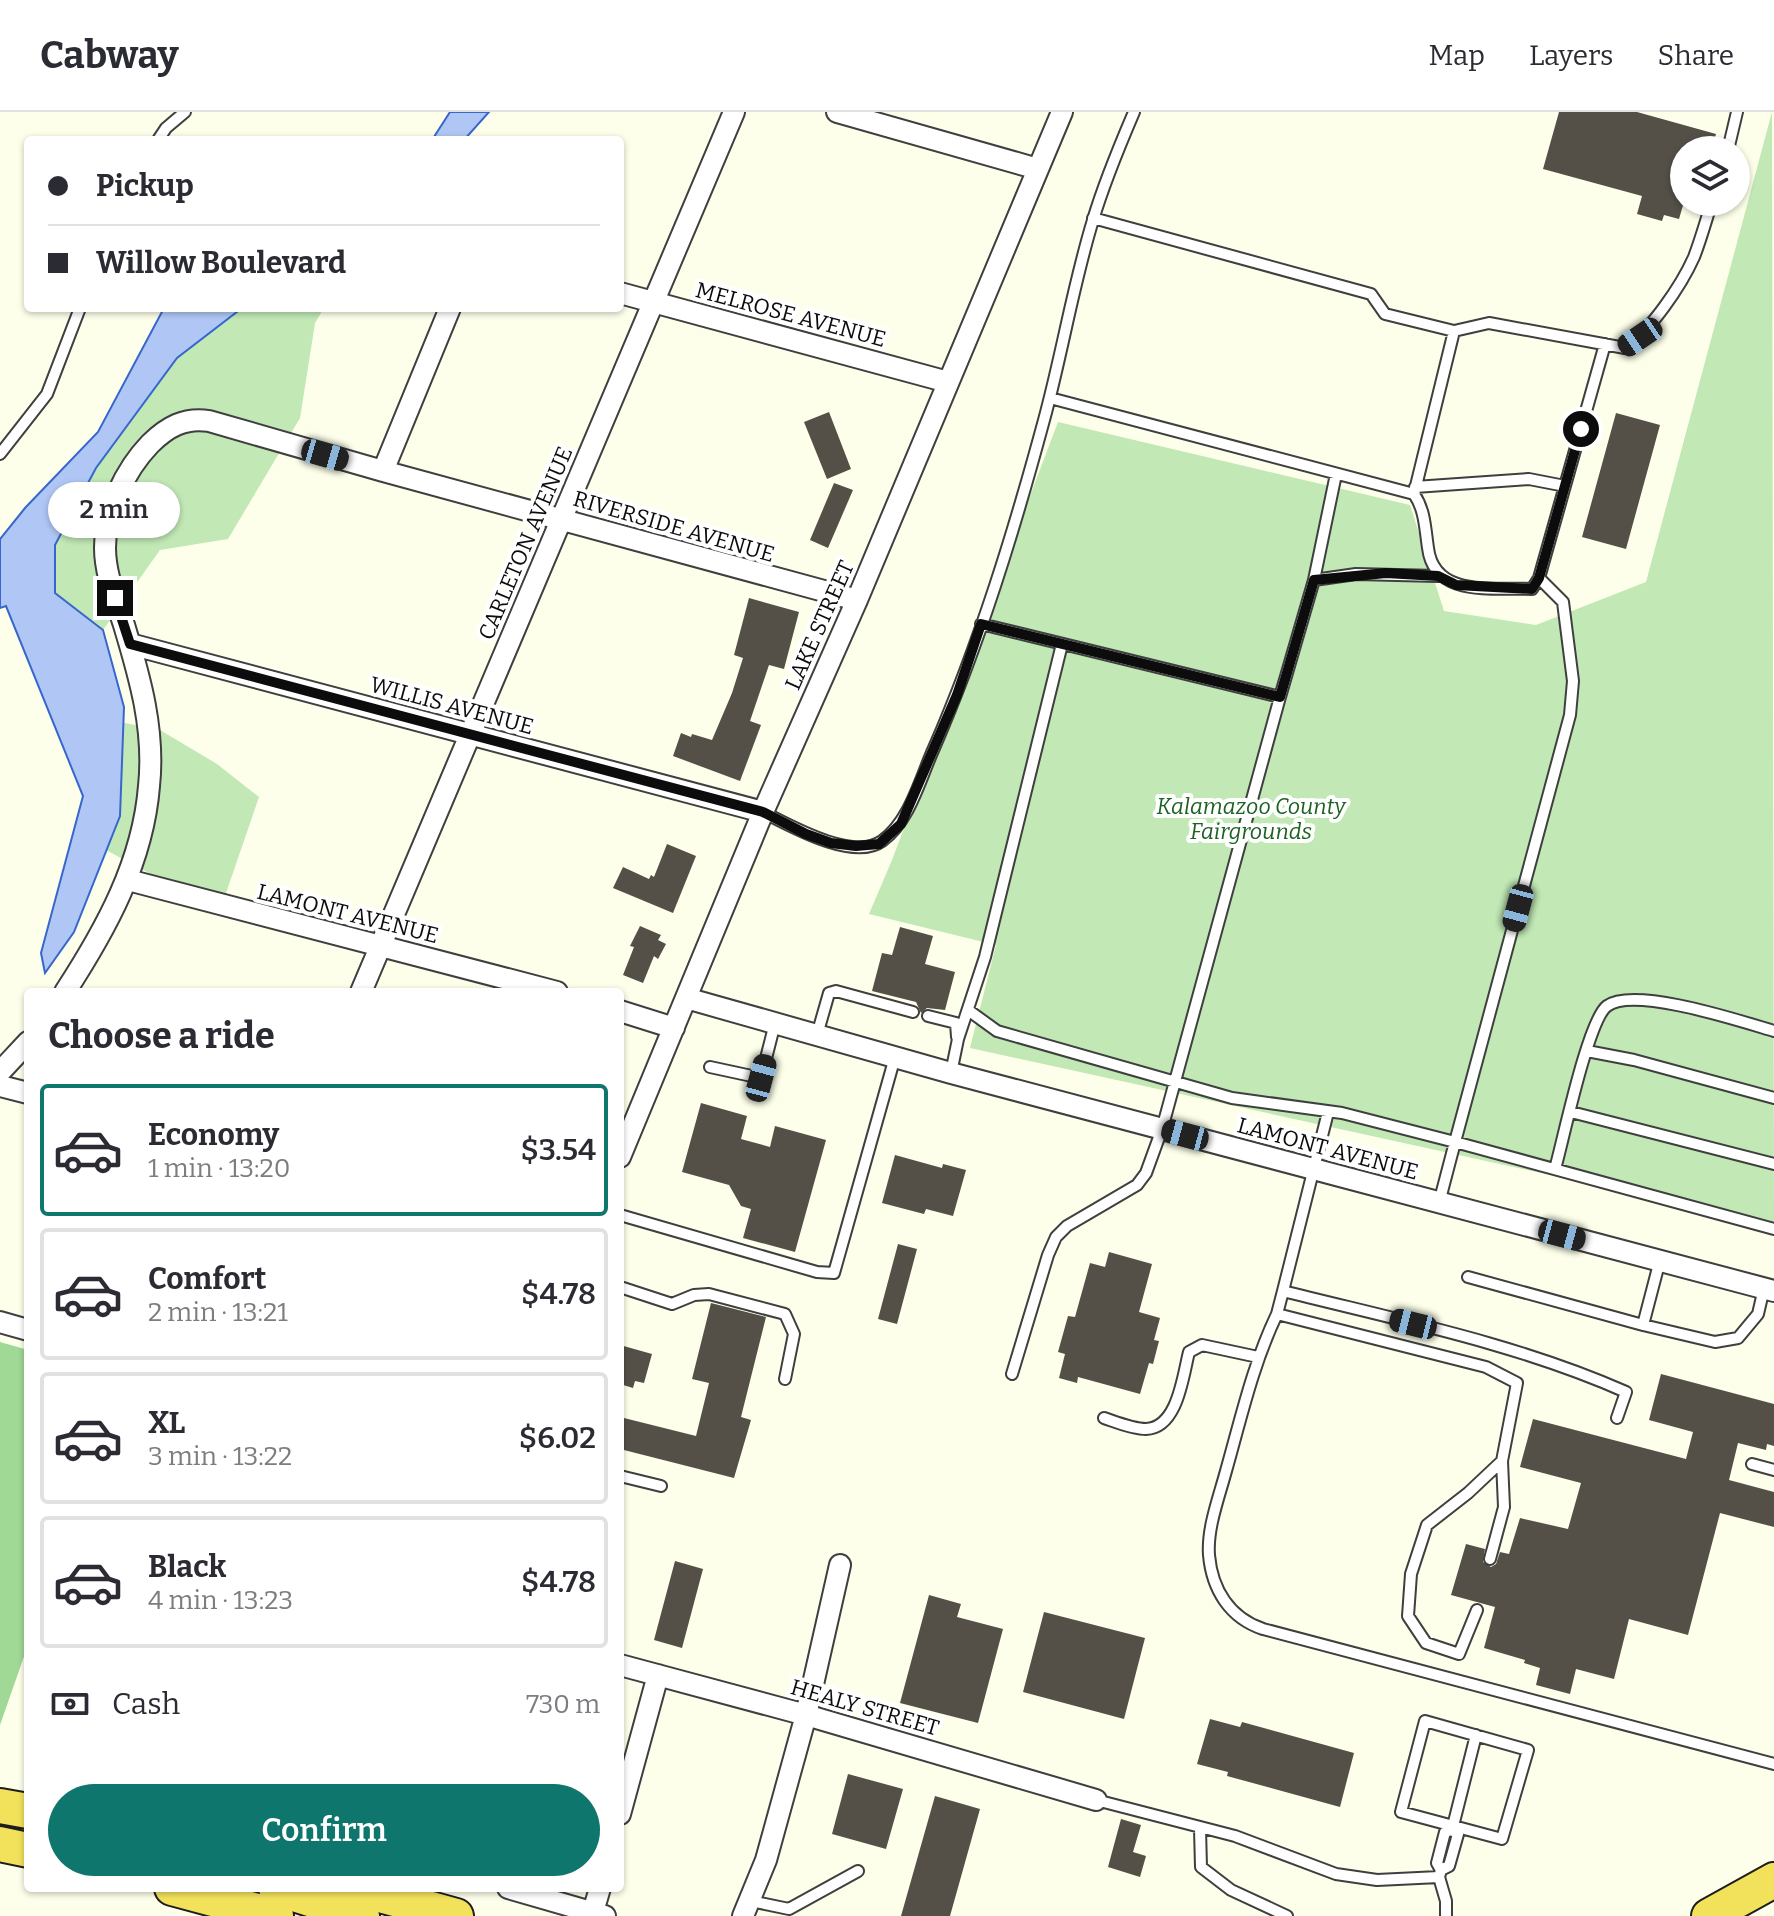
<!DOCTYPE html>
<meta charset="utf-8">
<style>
body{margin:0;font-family:Bitter,serif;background:#f2f2f3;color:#2b2b33;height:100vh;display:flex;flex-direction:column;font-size:30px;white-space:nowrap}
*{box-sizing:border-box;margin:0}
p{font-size:26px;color:#7c7c81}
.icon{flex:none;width:44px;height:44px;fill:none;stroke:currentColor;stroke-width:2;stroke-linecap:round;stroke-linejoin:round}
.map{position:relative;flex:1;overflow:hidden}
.panel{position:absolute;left:24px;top:876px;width:600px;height:904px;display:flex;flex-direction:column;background:#fff;border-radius:8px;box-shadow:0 2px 6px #0004}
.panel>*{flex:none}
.guide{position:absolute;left:24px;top:24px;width:600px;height:176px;border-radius:8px;box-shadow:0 2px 6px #0004;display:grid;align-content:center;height:176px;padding:0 24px;background:#fff}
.tools{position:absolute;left:1670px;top:24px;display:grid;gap:16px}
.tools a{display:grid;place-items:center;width:80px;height:80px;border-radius:50%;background:#fff;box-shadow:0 2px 6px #0004;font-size:40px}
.end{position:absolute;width:36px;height:36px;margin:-18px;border:10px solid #0c0c0c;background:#fff;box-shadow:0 0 0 4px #fff}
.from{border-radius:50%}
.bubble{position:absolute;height:56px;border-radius:28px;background:#fff;box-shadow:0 2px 6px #0004;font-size:26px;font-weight:600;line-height:56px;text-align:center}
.car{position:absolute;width:24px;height:48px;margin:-24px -12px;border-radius:10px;box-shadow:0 0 6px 2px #0007;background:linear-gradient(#222 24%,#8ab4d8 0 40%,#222 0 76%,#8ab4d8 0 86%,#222 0)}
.guide b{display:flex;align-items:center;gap:28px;height:76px;font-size:30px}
.guide b+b{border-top:2px solid #e1e1e2}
.guide i{width:20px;height:20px;background:#2b2b33}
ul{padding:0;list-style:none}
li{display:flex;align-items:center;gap:24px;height:132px;margin:0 16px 12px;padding:0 8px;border:4px solid #e1e1e2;border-radius:8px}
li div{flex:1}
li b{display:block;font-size:30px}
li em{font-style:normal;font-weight:600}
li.selected{border-color:#0f766e}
li>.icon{width:72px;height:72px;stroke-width:1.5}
h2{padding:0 24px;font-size:36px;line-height:96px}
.pay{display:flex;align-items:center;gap:20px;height:88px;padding:0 24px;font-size:30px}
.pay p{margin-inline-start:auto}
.action{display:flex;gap:16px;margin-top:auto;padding:16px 24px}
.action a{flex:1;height:92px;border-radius:48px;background:#0f766e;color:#fff;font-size:32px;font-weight:600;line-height:92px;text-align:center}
header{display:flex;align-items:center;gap:48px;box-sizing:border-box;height:112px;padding:0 40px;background:#fff;border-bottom:2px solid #e1e1e2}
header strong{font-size:38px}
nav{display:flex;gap:44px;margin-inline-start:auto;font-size:28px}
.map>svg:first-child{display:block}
.green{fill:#c1e8b5}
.forest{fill:#9fd995}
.water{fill:#b0c7f5;stroke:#3766cc;stroke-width:2}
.building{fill:#545048}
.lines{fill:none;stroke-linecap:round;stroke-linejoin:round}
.service-casing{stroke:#3f3f3f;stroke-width:14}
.minor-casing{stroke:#3f3f3f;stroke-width:24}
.trunk-casing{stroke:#1d1d1d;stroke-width:38}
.service{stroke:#fff;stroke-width:10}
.minor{stroke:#fff;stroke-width:20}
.trunk{stroke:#f2e25b;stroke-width:34}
.route{stroke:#0c0c0c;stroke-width:10}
.labels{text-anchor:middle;stroke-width:8;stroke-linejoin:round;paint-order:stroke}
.street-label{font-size:22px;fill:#0c0c0c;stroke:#fff}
.park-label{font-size:22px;font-style:italic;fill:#1d6223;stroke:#fff}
</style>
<header>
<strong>Cabway</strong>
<nav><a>Map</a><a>Layers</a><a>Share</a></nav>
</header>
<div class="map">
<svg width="1774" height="1804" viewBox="0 0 1774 1804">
<rect width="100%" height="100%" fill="#fdffea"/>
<!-- green -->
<path class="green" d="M1772,0L1774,1112L970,936L996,833L869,802L892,748L1058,310L1410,393L1444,499L1536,513L1646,470Z
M190,196H324L315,211L300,306L228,427L160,438L103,518H52L26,451Z
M120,610L160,618L217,652L259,685L225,784L175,775L104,737Z"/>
<!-- forest -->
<path class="forest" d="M0,1230L28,1238V1533L0,1613Z"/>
<!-- water -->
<path class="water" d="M450,0H489L464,28H432Z
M164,196H242L177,246L96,356L55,433V481L103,518L124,595L120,704L74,820L45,861L41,841L83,684L6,494L0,496V427L25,396L98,320Z"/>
<!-- building -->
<path class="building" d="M1559,0H1637L1716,22L1711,38H1684V90L1679,107L1664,103L1662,109L1637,102L1642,84L1543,57Z
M829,300L851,357L827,367L804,310Z
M1616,301L1660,313L1626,437L1582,425Z
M834,371L853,378L828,436L810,428Z
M749,486L799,500L784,557L769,553L750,609L761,613L740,669L673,644L681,621L691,625L692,622L712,628L732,581L743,546L734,543Z
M667,732L696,744L673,801L613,776L623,755L649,767L651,763L654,765Z
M640,814L661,823L658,828L666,832L658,847L654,844L643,871L623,863L634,835L630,834Z
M900,815L933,824L925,852L955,860L945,898L927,896L921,901L916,890L872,879L882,841L892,843Z
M701,991L747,1004L741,1027L770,1035L775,1014L826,1028L795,1140L743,1126L751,1097L741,1094L729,1073L682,1060Z
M895,1043L942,1056L943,1052L966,1058L953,1104L926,1097L924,1102L882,1091Z
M898,1132L917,1137L897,1212L878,1207Z
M1109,1140L1152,1152L1139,1200L1160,1206L1154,1228L1159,1229L1153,1252L1149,1251L1140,1282L1078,1265L1077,1271L1059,1266L1065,1242L1058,1240L1068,1204L1075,1205L1090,1151L1105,1155Z
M711,1191L766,1205L741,1305L751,1308L734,1366L620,1337V1305L696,1324L709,1271L692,1267Z
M620,1233L652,1242L644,1271L635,1269L633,1276L620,1272Z
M1661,1262L1774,1292V1334L1767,1332L1766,1338L1738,1331L1729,1368L1774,1380V1415L1720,1401L1688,1523L1629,1507L1614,1567L1576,1557L1570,1582L1536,1573L1540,1556L1524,1551L1525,1548L1484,1536L1495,1495L1451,1483L1466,1432L1485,1437L1483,1450L1491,1455L1496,1452L1500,1440L1509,1442L1520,1406L1568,1417L1581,1371L1520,1355L1533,1307L1686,1347L1693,1320L1649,1308Z
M675,1449L703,1457L682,1536L654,1528Z
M929,1483L961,1492L957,1505L1003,1517L978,1611L900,1591Z
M1044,1500L1145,1526L1124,1607L1023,1580Z
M1210,1607L1240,1615L1242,1610L1354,1641L1340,1695L1227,1664L1228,1660L1197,1652Z
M848,1662L903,1677L886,1737L832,1722Z
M935,1684L980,1697L950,1804H901Z
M1121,1707L1141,1713L1133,1740L1146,1744L1140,1765L1108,1755Z"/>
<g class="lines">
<defs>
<path id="service" d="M158,28L166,16L185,0
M1728,38L1737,0
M1454,219L1489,211L1625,236C1651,218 1681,174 1694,145C1701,127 1706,108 1712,90
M1050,286L1414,382L1454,219L1385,202L1371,182L1093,106
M0,342L47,282L80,196
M1415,375L1529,367L1565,374
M1414,382C1425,398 1425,416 1428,436C1434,486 1493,475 1532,477L1539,466L1605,232
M1539,466L1563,490L1573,569L1570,603L1455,1030L1774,1117
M1314,468L1356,462L1438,464
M981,512L1280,585L1314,468L1336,362
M763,700C789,713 853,750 882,729C910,709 920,667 934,636C980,530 1014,419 1044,308C1062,242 1073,173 1093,108C1104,71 1119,35 1134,0
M968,898L997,919L1232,986L1342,1001L1455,1030L1439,1091
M928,904L956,911L957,925
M817,923L829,881L836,879L913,900
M1587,939L1634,948L1774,986
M710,955L761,966L775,911
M951,961L958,927L985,845L1062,532
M1328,1000L1283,1179C1398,1208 1518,1232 1626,1280L1617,1306
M1571,1000L1774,1052
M1555,1057C1563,1029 1588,908 1607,894C1634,874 1740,909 1774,919
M620,1103L817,1160L834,1161L895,945
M1468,1165L1643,1213L1660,1148
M620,1175L672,1192L694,1183L709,1182L785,1202L794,1222L785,1267
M1283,1179L1277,1202L1486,1255L1517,1271L1502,1349
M1277,1202C1253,1252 1241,1306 1226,1359C1219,1385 1207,1416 1209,1443C1212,1478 1230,1506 1263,1517L1774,1652
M1643,1213L1715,1230L1738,1226L1758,1202L1764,1176
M1012,1262L1048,1143L1056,1125L1067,1114L1137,1073L1146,1061L1162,1017L1280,585
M1104,1306C1116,1310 1133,1317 1146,1317C1178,1316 1183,1263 1189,1240L1202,1233L1258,1245
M1752,1352L1774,1358
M620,1364L661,1374
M1477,1498L1459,1542L1426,1531L1408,1504L1411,1462L1427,1413L1468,1381L1502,1349L1504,1395L1490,1447
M1425,1609L1528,1638L1502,1727L1401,1700Z
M1096,1688L1235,1724L1336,1762L1377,1768L1439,1765L1446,1789V1804
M1200,1717L1201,1755L1231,1778L1287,1804
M1441,1758L1449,1754L1458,1722L1452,1718
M1439,1765L1441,1758L1437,1751L1445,1720L1452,1718L1476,1623
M751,1789L789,1797L858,1759"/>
<path id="minor" d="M837,0L1038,57
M620,181L948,270
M383,359L450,196
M130,532L763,700
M128,768L557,880
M65,880C106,817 143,750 149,674C155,618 140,566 124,513C116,488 105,462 105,436C105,400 125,358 150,332C167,315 185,305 209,309L383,359L857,488
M361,880L734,0
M686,886L951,961L1774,1179
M620,899L674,916
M0,960L28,930
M0,974L28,981
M620,1045L763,700L857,488L1062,0
M0,1210L28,1218
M620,1553L806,1603L1096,1688
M620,1702L658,1563
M508,1776L605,1804
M593,1800L600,1776
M743,1804L766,1748L806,1603L840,1453"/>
<path id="trunk" d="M0,1694L28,1699
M0,1732L28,1738
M172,1776L276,1804
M276,1776L362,1804
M355,1776L456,1804
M1709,1804L1774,1768"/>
</defs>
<!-- service casing -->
<use href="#service" class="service-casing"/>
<!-- minor casing -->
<use href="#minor" class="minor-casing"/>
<!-- trunk casing -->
<use href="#trunk" class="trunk-casing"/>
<!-- service -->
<use href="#service" class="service"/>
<!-- minor -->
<use href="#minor" class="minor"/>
<!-- trunk -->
<use href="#trunk" class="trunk"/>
</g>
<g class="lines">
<!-- route -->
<path class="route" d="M115,486L130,532L763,700L806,722L831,731L856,734L879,732L901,712L957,583L981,512L1280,585L1314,468L1386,461L1438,464L1456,473L1532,477L1539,466L1581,317"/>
</g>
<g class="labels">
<!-- street labels -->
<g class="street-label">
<text transform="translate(791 202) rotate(15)" y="8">MELROSE AVENUE</text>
<text transform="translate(674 414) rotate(16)" y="8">RIVERSIDE AVENUE</text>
<text transform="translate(525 431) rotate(-67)" y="8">CARLETON AVENUE</text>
<text transform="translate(819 513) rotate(-66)" y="8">LAKE STREET</text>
<text transform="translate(452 593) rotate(15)" y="8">WILLIS AVENUE</text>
<text transform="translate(348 801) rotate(14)" y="8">LAMONT AVENUE</text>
<text transform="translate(1328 1036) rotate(15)" y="8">LAMONT AVENUE</text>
<text transform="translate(865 1595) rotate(16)" y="8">HEALY STREET</text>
</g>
<!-- park labels -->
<g class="park-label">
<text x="1251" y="702">Kalamazoo County<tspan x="1251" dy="25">Fairgrounds</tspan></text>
</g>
</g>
</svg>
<div class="tools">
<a><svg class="icon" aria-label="layers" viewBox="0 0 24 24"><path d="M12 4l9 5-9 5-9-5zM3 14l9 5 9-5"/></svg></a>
</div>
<i class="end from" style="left:1581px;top:317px"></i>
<i class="end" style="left:115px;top:486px"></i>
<div class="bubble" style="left:48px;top:370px;width:132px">2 min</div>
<i class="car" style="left:1640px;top:225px;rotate:236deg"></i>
<i class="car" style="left:325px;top:343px;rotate:106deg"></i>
<i class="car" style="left:1518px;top:796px;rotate:195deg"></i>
<i class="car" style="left:761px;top:966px;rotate:15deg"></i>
<i class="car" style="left:1185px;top:1023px;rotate:285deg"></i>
<i class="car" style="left:1562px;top:1123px;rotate:105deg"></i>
<i class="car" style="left:1413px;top:1212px;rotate:284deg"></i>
<div class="guide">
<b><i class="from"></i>Pickup</b>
<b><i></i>Willow Boulevard</b>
</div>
<section class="panel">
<h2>Choose a ride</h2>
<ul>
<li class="selected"><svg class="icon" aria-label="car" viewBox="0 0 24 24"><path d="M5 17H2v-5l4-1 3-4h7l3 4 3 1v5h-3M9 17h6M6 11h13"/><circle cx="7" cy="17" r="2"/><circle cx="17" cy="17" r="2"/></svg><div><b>Economy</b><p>1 min · 13:20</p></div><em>$3.54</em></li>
<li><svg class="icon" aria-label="car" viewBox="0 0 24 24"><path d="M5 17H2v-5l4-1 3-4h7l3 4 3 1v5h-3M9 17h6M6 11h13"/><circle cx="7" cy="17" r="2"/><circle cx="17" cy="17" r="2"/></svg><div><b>Comfort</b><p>2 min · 13:21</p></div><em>$4.78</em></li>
<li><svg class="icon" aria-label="car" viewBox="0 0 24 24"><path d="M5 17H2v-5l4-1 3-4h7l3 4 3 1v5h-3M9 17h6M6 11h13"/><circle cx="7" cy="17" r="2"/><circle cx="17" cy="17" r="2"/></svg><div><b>XL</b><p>3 min · 13:22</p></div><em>$6.02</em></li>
<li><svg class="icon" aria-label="car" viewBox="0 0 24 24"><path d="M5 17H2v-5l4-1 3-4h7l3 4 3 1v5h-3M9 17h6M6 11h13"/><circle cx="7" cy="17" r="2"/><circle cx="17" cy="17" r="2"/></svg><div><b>Black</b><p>4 min · 13:23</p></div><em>$4.78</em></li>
</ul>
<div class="pay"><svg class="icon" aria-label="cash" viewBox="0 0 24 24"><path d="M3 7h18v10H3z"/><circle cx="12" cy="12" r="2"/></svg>Cash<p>730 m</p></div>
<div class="action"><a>Confirm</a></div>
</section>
</div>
